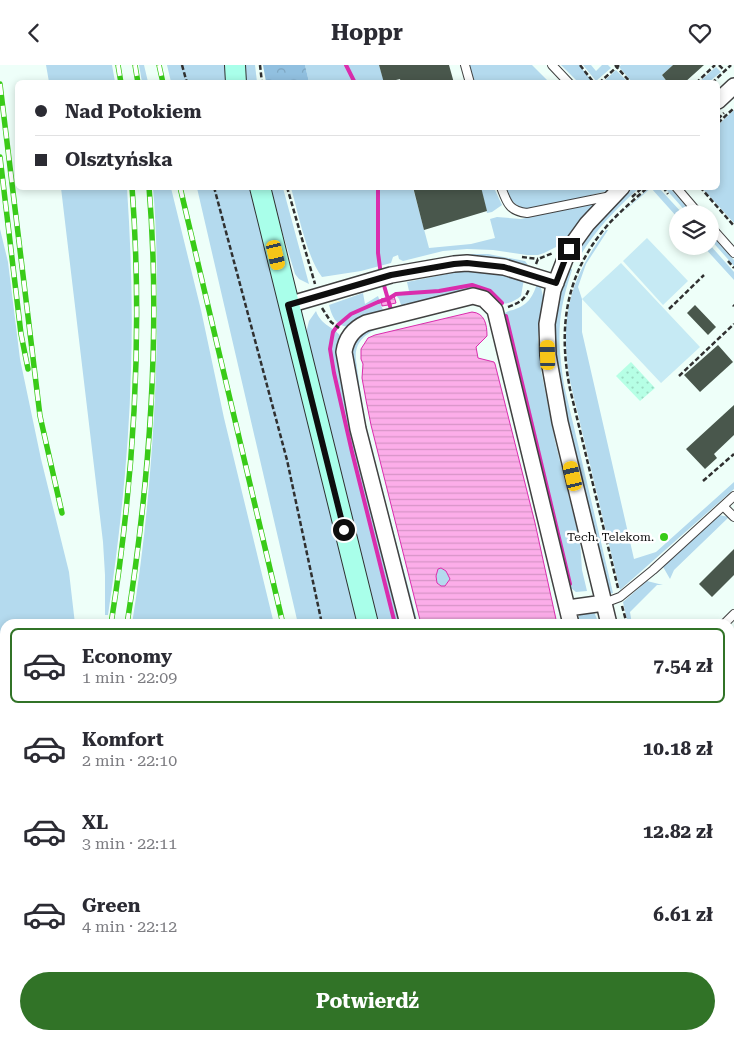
<!DOCTYPE html>
<html lang="pl">
<meta charset="utf-8">
<style>
body{margin:0;font-family:"Roboto Serif",serif;background:#f7f7f7;color:#2b2b33;height:100vh;display:flex;flex-direction:column;font-size:19px;white-space:nowrap}
*{box-sizing:border-box;margin:0}
p{font-size:16px;color:#7c7c81}
.icon{flex:none;width:28px;height:28px;fill:none;stroke:currentColor;stroke-width:2;stroke-linecap:round;stroke-linejoin:round}
.map{position:relative;flex:1;overflow:hidden}
.sheet{position:absolute;left:0px;top:554px;width:735px;height:421px;display:flex;flex-direction:column;background:#fff;border-radius:15px 15px 0 0;box-shadow:0 2px 8px #0003}
.sheet>*{flex:none}
.guide{position:absolute;left:15px;top:15px;width:705px;height:110px;border-radius:8px;box-shadow:0 2px 8px #0003;display:grid;align-content:center;height:110px;padding:0 20px;background:#fff}
.fabs{position:absolute;left:669px;top:140px;display:grid;gap:10px}
.fabs a{display:grid;place-items:center;width:50px;height:50px;border-radius:50%;background:#fff;box-shadow:0 2px 8px #0003;font-size:25px}
.end{position:absolute;width:22px;height:22px;margin:-11px;border:6px solid #0e0e0e;background:#fff;box-shadow:0 0 0 2px #fff}
.from{border-radius:50%}
.car{position:absolute;width:15px;height:30px;margin:-15px -8px;border-radius:6px;box-shadow:0 0 4px 1px #0007;background:linear-gradient(#f5c518 24%,#345 0 40%,#f5c518 0 76%,#345 0 86%,#f5c518 0)}
.guide b{display:flex;align-items:center;gap:18px;height:48px;font-size:19px}
.guide b+b{border-top:1px solid #e1e1e2}
.guide i{width:12px;height:12px;background:#2b2b33}
ul{padding:9px 0 0;list-style:none}
li{display:flex;align-items:center;gap:15px;height:75px;margin:0 10px 8px;padding:0 10px;border:2px solid transparent;border-radius:8px}
li div{flex:1}
li b{display:block;font-size:19px}
li em{font-style:normal;font-weight:700}
li.current{border-color:#317327}
li>.icon{width:45px;height:45px;stroke-width:1.5}
.button{display:flex;gap:10px;margin-top:auto;padding:10px 20px}
.button a{flex:1;height:58px;border-radius:30px;background:#317327;color:#fff;font-size:20px;font-weight:700;line-height:58px;text-align:center}
header{display:flex;justify-content:space-between;align-items:center;height:65px;padding:0 20px;background:#fff;font-size:22px;font-weight:700}
.map>svg:first-child{display:block}
.grass{fill:#b4daee}
.forest{fill:url(#forest-crowns)}
.sand{fill:url(#sand-dots)}
.pitch{fill:#c6eaf4}
.water{fill:url(#water-rules);stroke:#da2dad;fill-rule:evenodd}
.lines{fill:none;stroke-linecap:round;stroke-linejoin:round}
.stream{stroke:#da2dad;stroke-width:4}
.building{fill:#49574c}
.lane-casing{stroke:#414141;stroke-width:10}
.street-casing{stroke:#414141;stroke-width:18}
.secondary-casing{stroke:#303030;stroke-width:22}
.path{stroke:#303030;stroke-width:2.5;stroke-dasharray:5 2.5;stroke-linecap:butt}
.lane{stroke:#fff;stroke-width:8}
.street{stroke:#fff;stroke-width:15}
.secondary{stroke:#a9ffea;stroke-width:20}
.rail-casing{stroke:#39cb18;stroke-width:5.5}
.rail{stroke:#fff;stroke-width:4;stroke-dasharray:11;stroke-linecap:butt}
.route{stroke:#0e0e0e;stroke-width:6}
.poi-dot{fill:#39cb18;stroke:#fff;stroke-width:2}
.labels{text-anchor:middle;stroke-width:5;stroke-linejoin:round;paint-order:stroke}
.poi-label{font-size:12px;fill:#0e0e0e;stroke:#fff;text-anchor:end}
</style>
<header><svg class="icon" aria-label="back" viewBox="0 0 24 24"><path d="M15 5l-7 7 7 7"/></svg>Hoppr<svg class="icon" aria-label="heart" viewBox="0 0 24 24"><path d="M12 20l-8-8c-3-5 5-10 8-4 3-6 11-1 8 4z"/></svg></header>
<div class="map">
<svg width="734" height="974" viewBox="0 0 734 974">
<defs>
<pattern id="forest-crowns" width="20" height="18" patternUnits="userSpaceOnUse" patternTransform="scale(1.25)"><rect width="20" height="18" fill="#91c0e0"/><path d="M2 6a3 3 0 1 1 6 0M12 15a3 3 0 1 1 6 0" fill="none" stroke="#7ca4bf"/></pattern>
<pattern id="sand-dots" width="8" height="8" patternUnits="userSpaceOnUse" patternTransform="scale(1.25)"><rect width="8" height="8" fill="#b6ffe5"/><path d="M2 2h.1M6 6h.1" fill="none" stroke="#9bd9c3" stroke-width="1.8" stroke-linecap="round"/></pattern>
<pattern id="water-rules" width="6" height="5" patternUnits="userSpaceOnUse" patternTransform="scale(1.25)"><rect width="6" height="5" fill="#fcade9"/><path d="M0 2.5h6" fill="none" stroke="#d794c7"/></pattern>
</defs>
<rect width="100%" height="100%" fill="#eefff9"/>
<!-- grass -->
<path class="grass" d="M46,0H112L115,17H49Z
M139,0H144L148,17H142Z
M167,0H227L228,17H171Z
M243,0H255L257,17H246Z
M305,0H379L384,17H309Z
M469,0H532L549,17H474Z
M561,0H579L593,17H578Z
M583,0H591L596,6L602,0H608L611,3L596,16Z
M621,0H673L662,10L668,18L632,17L619,2Z
M716,2L721,7L709,17H699Z
M616,5L628,17H603Z
M734,45V158L702,123L718,122V60Z
M538,122L539,124L613,123L611,125L536,144C516,144 513,139 505,123Z
M650,122L659,123L683,149H678L677,152L651,123L621,149Z
M61,123H127C131,183 133,244 131,305C129,386 120,469 108,550H105V510L103,477Z
M153,123H171L201,245L224,353L274,559H132C148,458 156,357 157,256C157,211 157,167 153,123Z
M197,123H250L361,559H298Z
M269,123H283L309,219L299,214L295,209Z
M291,123H413L429,183L471,179L495,173L490,154L497,152L521,154L593,137L595,140L576,162L562,184L558,181L544,188L538,190H527L493,185L467,184L443,186L403,196L399,194L398,190L393,192L391,198L361,206L322,212C307,193 298,147 291,123Z
M481,123H494L502,140L492,147L487,148Z
M633,123H639C616,144 596,164 580,191L576,189L595,160Z
M665,123H670L693,149H688Z
M0,164L8,197L20,294L41,394L69,507L75,559H5V659L0,656Z
M606,165H608L586,199L578,222L582,234V267L634,494L656,487L734,417V424L620,525L570,316C559,254 569,215 606,165Z
M710,168L734,195V201L710,174Z
M710,180L734,207V215L703,181H710Z
M472,189H488L525,196L528,200L502,193L470,191L400,203L445,192Z
M570,201L572,205C557,250 557,273 564,320L613,528L609,529L567,355L555,298L554,253L558,232Z
M481,205L497,207L524,214L521,231C514,237 506,240 497,238L493,233L408,244L406,237L405,243H402L399,234L394,228L409,226L407,217L457,207Z
M537,219L541,223L544,235L540,255L538,274L541,305L555,376L580,476L582,505L587,526L576,527L567,520L502,251C505,247 508,246 513,245C528,240 532,233 537,219Z
M363,228L365,239L378,231L384,248L348,262C335,260 332,251 329,240Z
M316,246C321,261 335,262 342,273L404,559H378L306,268L309,256Z
M382,261C366,269 354,276 356,295L364,356L418,559H413L360,359L350,291L353,278L363,266Z
M719,450L729,452L674,505L670,514L662,500Z
M441,503L446,506L450,514L445,521H441L437,518L436,511L438,504Z
M647,516L663,520H657L630,547L632,559H628L623,537Z
M594,547L599,559H576V556L580,550Z
M0,665L5,666V738L0,686Z
M730,706H734V974H730L728,970H730Z
M5,863V970L3,974H0V888Z
M55,970H182L179,974H55Z
M192,970H377L379,974H189Z
M403,970H477L478,974H404Z
M522,970H597L600,974H523Z"/>
<!-- forest -->
<path class="forest" d="M263,0H305L309,17H266Z"/>
<!-- sand -->
<path class="sand" d="M631,297L655,323L640,336L616,311Z"/>
<!-- pitch -->
<path class="pitch" d="M647,173L688,216L663,240L623,196Z
M621,198L700,282L661,318L582,234Z
M730,577L734,581V605L730,609Z
M734,742V858H733L730,846V743Z"/>
<!-- water -->
<path class="water" d="M394,231L396,238L391,239L390,241L388,240L382,241L381,234Z
M472,247C485,248 487,260 487,271L476,282L478,293L494,297L495,299L535,458L557,559H421L371,360L366,335L362,313L363,299L361,294V284L368,273L375,270ZM441,503L446,506L450,514L445,521H441L437,518L436,511L438,504Z"/>
<g class="lines">
<!-- stream -->
<path class="stream" d="M346,0L355,18
M378,122V188L381,210
M383,217L392,248
M506,251L570,519
M395,559L352,387L334,308L330,284L333,267L338,260L351,249L378,237L388,234L396,229L439,226L472,220L490,226L502,238
M185,974L188,970"/>
</g>
<!-- building -->
<path class="building" d="M379,0H449L454,18H401L400,14L384,18Z
M673,0H704L684,18H668L662,10Z
M413,122H481L487,146L424,165Z
M695,240L716,262L708,270L687,248Z
M718,280L733,297L700,327L684,310Z
M734,340V370L714,389L717,393L705,404L686,384Z
M734,484V510L712,532L699,519Z"/>
<g class="lines">
<defs>
<path id="lane" d="M465,0L470,18
M552,0L569,18
M501,122C507,138 509,146 527,148L611,131
M676,122L699,149
M710,161L734,188
M723,441L734,452
M604,538L620,532L653,505L734,431
M724,559L734,549"/>
<path id="street" d="M718,36L734,21
M288,240L391,210L454,199L467,198L504,202L556,218
M568,543L604,538
M408,559L358,364L344,287C346,273 353,264 366,258L473,231L484,234L495,245L571,559
M609,559L560,357L548,290L547,259L553,225L569,184L587,159L622,122
M0,751L4,811L0,854
M709,970L710,974"/>
<path id="secondary" d="M235,0L236,18
M260,122L368,559
M484,970L485,974"/>
</defs>
<!-- lane casing -->
<use href="#lane" class="lane-casing"/>
<!-- street casing -->
<use href="#street" class="street-casing"/>
<!-- secondary casing -->
<use href="#secondary" class="secondary-casing"/>
<!-- path -->
<path class="path" d="M182,0L187,18
M260,0L262,18
M580,0L594,18
M615,0L631,18
M719,0L725,6
M599,18L619,0
M696,18L715,0
M712,18L731,0
M718,54L724,48
M718,58L734,43
M214,122L287,395L322,559
M287,122L315,219
M663,122L668,129
M700,122L734,161
M632,132L643,122
M522,192L538,194
M728,196L734,203
M536,199L538,194L553,188
M733,240L734,241
M508,242C519,238 525,235 529,224
M322,243L331,257L339,263
M669,244L704,210
M679,311L734,259
M703,416L734,389
M618,523L570,324C558,264 565,210 606,162C618,148 634,135 648,122
M622,541L627,559
M730,691L734,692
M730,748L734,749
M730,788L734,792
M730,877L734,876
M347,970L348,974
M518,970L519,974
M727,970L728,974"/>
<!-- lane -->
<use href="#lane" class="lane"/>
<!-- street -->
<use href="#street" class="street"/>
<!-- secondary -->
<use href="#secondary" class="secondary"/>
<defs>
<path id="rail" d="M118,0L121,18
M135,0L138,18
M159,0L163,18
M0,19L40,351L62,448
M0,92L21,269L28,304
M180,122L283,559
M111,559C134,415 143,268 132,122
M127,559C150,414 161,268 149,122
M385,970L386,974
M394,970L396,974
M8,974L9,970
M25,974V970
M34,974L35,970
M51,974V970"/>
</defs>
<!-- rail casing -->
<use href="#rail" class="rail-casing"/>
<!-- rail -->
<use href="#rail" class="rail"/>
</g>
<g class="lines">
<!-- route -->
<path class="route" d="M344,465L288,240L391,210L454,199L467,198L504,202L556,218L569,184"/>
</g>
<!-- markers -->
<circle class="poi-dot" cx="664" cy="472" r="5"/>
<g class="labels">
<!-- poi labels -->
<g class="poi-label">
<text x="654" y="476">Tech. Telekom.</text>
</g>
</g>
</svg>
<div class="fabs">
<a><svg class="icon" aria-label="layers" viewBox="0 0 24 24"><path d="M12 4l9 5-9 5-9-5zM3 14l9 5 9-5"/></svg></a>
</div>
<i class="end from" style="left:344px;top:465px"></i>
<i class="end" style="left:569px;top:184px"></i>
<i class="car" style="left:276px;top:190px;rotate:167deg"></i>
<i class="car" style="left:548px;top:290px;rotate:359deg"></i>
<i class="car" style="left:573px;top:411px;rotate:347deg"></i>
<div class="guide">
<b><i class="from"></i>Nad Potokiem</b>
<b><i></i>Olsztyńska</b>
</div>
<section class="sheet">
<ul>
<li class="current"><svg class="icon" aria-label="car" viewBox="0 0 24 24"><path d="M5 17H2v-5l4-1 3-4h7l3 4 3 1v5h-3M9 17h6M6 11h13"/><circle cx="7" cy="17" r="2"/><circle cx="17" cy="17" r="2"/></svg><div><b>Economy</b><p>1 min · 22:09</p></div><em>7.54 zł</em></li>
<li><svg class="icon" aria-label="car" viewBox="0 0 24 24"><path d="M5 17H2v-5l4-1 3-4h7l3 4 3 1v5h-3M9 17h6M6 11h13"/><circle cx="7" cy="17" r="2"/><circle cx="17" cy="17" r="2"/></svg><div><b>Komfort</b><p>2 min · 22:10</p></div><em>10.18 zł</em></li>
<li><svg class="icon" aria-label="car" viewBox="0 0 24 24"><path d="M5 17H2v-5l4-1 3-4h7l3 4 3 1v5h-3M9 17h6M6 11h13"/><circle cx="7" cy="17" r="2"/><circle cx="17" cy="17" r="2"/></svg><div><b>XL</b><p>3 min · 22:11</p></div><em>12.82 zł</em></li>
<li><svg class="icon" aria-label="car" viewBox="0 0 24 24"><path d="M5 17H2v-5l4-1 3-4h7l3 4 3 1v5h-3M9 17h6M6 11h13"/><circle cx="7" cy="17" r="2"/><circle cx="17" cy="17" r="2"/></svg><div><b>Green</b><p>4 min · 22:12</p></div><em>6.61 zł</em></li>
</ul>
<div class="button"><a>Potwierdź</a></div>
</section>
</div>
